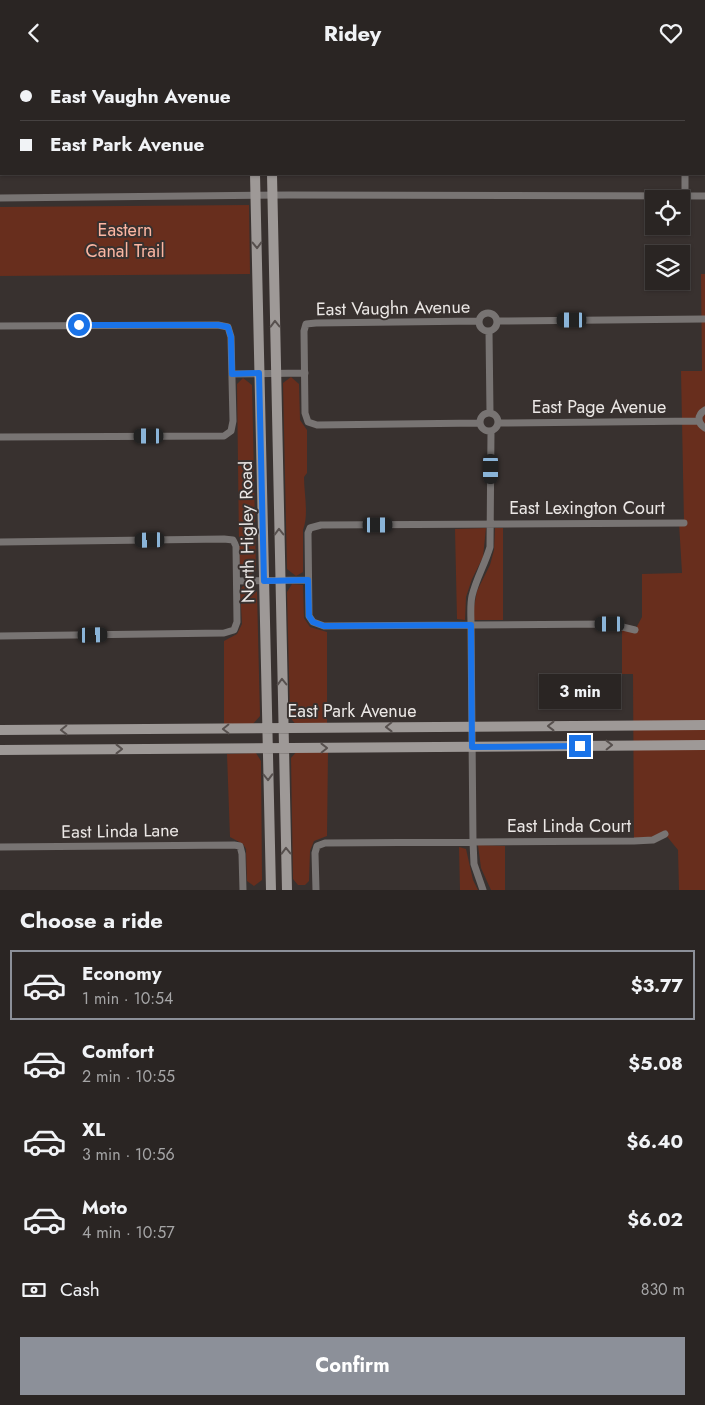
<!DOCTYPE html>
<meta charset="utf-8">
<style>
body{margin:0;font-family:Jost,sans-serif;background:#322d2b;color:#f1f3f6;height:100vh;display:flex;flex-direction:column;font-size:19px;white-space:nowrap}
*{box-sizing:border-box;margin:0}
p{font-size:16px;color:#a5a5a6}
.icon{flex:none;width:28px;height:28px;fill:none;stroke:currentColor;stroke-width:2;stroke-linecap:round;stroke-linejoin:round}
.map{position:relative;height:825px;overflow:hidden}
.panel{display:flex;flex-direction:column;background:#2a2523;flex:1}
.panel>*{flex:none}
.banner{position:absolute;left:0px;top:0px;width:705px;height:110px;box-shadow:0 1px 4px #0004,0 0 0 1px #464241;display:grid;align-content:center;height:110px;padding:0 20px;background:#2a2523}
.fabs{position:absolute;left:645px;top:125px;display:grid;gap:10px}
.fabs a{display:grid;place-items:center;width:45px;height:45px;border-radius:0px;background:#2a2523;box-shadow:0 1px 4px #0004,0 0 0 1px #464241;font-size:25px}
.end{position:absolute;width:22px;height:22px;margin:-11px;border:6px solid #1a73e8;background:#fff;box-shadow:0 0 0 2px #fff}
.from{border-radius:50%}
.bubble{position:absolute;height:35px;border-radius:0px;background:#2a2523;box-shadow:0 1px 4px #0004,0 0 0 1px #464241;font-size:16px;font-weight:700;line-height:35px;text-align:center}
.car{position:absolute;width:15px;height:30px;margin:-15px -8px;border-radius:6px;box-shadow:0 0 4px 1px #0007;background:linear-gradient(#222 24%,#8ab4d8 0 40%,#222 0 76%,#8ab4d8 0 86%,#222 0)}
.banner b{display:flex;align-items:center;gap:18px;height:48px;font-size:19px}
.banner b+b{border-top:1px solid #464241}
.banner i{width:12px;height:12px;background:#f1f3f6}
ul{padding:0;list-style:none}
li{display:flex;align-items:center;gap:15px;height:70px;margin:0 10px 8px;padding:0 10px;border:2px solid transparent;border-radius:0px}
li div{flex:1}
li b{display:block;font-size:19px}
li em{font-style:normal;font-weight:700}
li.active{border-color:#8c9099}
li>.icon{width:45px;height:45px;stroke-width:1.5}
h2{padding:0 20px;font-size:22px;line-height:60px}
.pay{display:flex;align-items:center;gap:12px;height:55px;padding:0 20px;font-size:19px}
.pay p{margin-inline-start:auto}
.action{display:flex;gap:10px;margin-top:auto;padding:10px 20px}
.action a{flex:1;height:58px;border-radius:0px;background:#8c9099;color:#fff;font-size:20px;font-weight:700;line-height:58px;text-align:center}
header{display:flex;justify-content:space-between;align-items:center;height:65px;padding:0 20px;background:#2a2523;font-size:22px;font-weight:700}
.map>svg:first-child{display:block}
.green{fill:#682e1d}
.lines{fill:none;stroke-linecap:round;stroke-linejoin:round}
.street{stroke:#787473;stroke-width:7}
.secondary{stroke:#9e9997;stroke-width:10}
.oneway{stroke:#57504e}
.route{stroke:#1a73e8;stroke-width:6}
.labels{text-anchor:middle;stroke-width:4;stroke-linejoin:round;paint-order:stroke}
.park-label{font-size:18px;fill:#fcb6a2;stroke:#38312f}
.street-label{font-size:18px;fill:#ebe7e5;stroke:#38312f}
</style>
<header><svg class="icon" aria-label="back" viewBox="0 0 24 24"><path d="M15 5l-7 7 7 7"/></svg>Ridey<svg class="icon" aria-label="heart" viewBox="0 0 24 24"><path d="M12 20l-8-8c-3-5 5-10 8-4 3-6 11-1 8 4z"/></svg></header>
<div class="map">
<svg width="705" height="825" viewBox="0 0 705 825">
<rect width="100%" height="100%" fill="#38312f"/>
<!-- green -->
<path class="green" d="M249,140L250,209L0,211V142Z
M701,209H705V825H679L678,785L665,769L634,776L633,609H622V561L635,565L642,552V509L682,508L679,458L684,457L681,306H702Z
M291,312L299,319L300,355L307,365V408L304,412C304,428 309,450 303,465V507L296,511L287,504L283,318Z
M243,313L252,320L256,506L248,511L240,503L239,478L237,319Z
M486,463L483,492L472,514L466,532L465,555L457,554L455,464Z
M495,463H503V555H473L474,542L477,526L490,500L494,485Z
M292,519L303,520L304,553L310,562L327,567V660H296L290,652L287,527Z
M252,520L257,527L260,651L252,660H224V576L237,569L242,559L240,525L243,521Z
M297,686L328,687L327,771L314,776L310,786L309,816L305,820H298L293,814L291,693Z
M256,688L261,696L262,815L254,821L247,816L246,784L243,779L230,772L227,689Z
M478,780L505,781V825H491L481,803Z
M459,782L466,784L473,815L478,825H460Z"/>
<g class="lines">
<!-- street -->
<path class="street" d="M683,0V1
M704,43H705
M0,46H1
M685,109V131
M0,133L289,130L705,131
M479 257a9 9 0 1 1 18 0a9 9 0 1 1-18 0Z
M479,256L316,258L306,259L304,266L305,348L308,357L317,360L480,358
M498,256L704,254
M0,261L218,260L228,262L231,272L233,356L231,366L224,371L0,372
M489,266L490,348
M232,309L305,308
M705,345C697,350 697,358 705,363
M480 357a9 9 0 1 1 18 0a9 9 0 1 1-18 0Z
M499,358L699,356
M0,477L224,474L233,475L236,481L237,557L234,565L224,568L0,571
M237,516L308,515
M635,565L610,559L324,561L313,557L309,551L308,468L310,463L321,460L684,458
M0,782L234,780L240,781L242,789L243,825
M316,825L315,788L317,781L325,778L634,776L653,775L665,769
M483,825L474,799L473,777L471,560C471,550 470,540 472,531C476,514 485,499 490,482L491,367"/>
<!-- secondary -->
<path class="secondary" d="M253,0V1
M270,0V1
M255,109L271,825
M272,109L287,825
M0,665L705,660
M0,685L705,680"/>
</g>
<!-- one-way arrows -->
<defs><path id="oneway-chevron" d="M-2-3.5L2.5 0L-2 3.5" fill="none" stroke-width="1.6" stroke-linecap="round" stroke-linejoin="round" transform="scale(1.25)"/></defs>
<g class="oneway">
<use href="#oneway-chevron" transform="translate(257 180) rotate(89)"/>
<use href="#oneway-chevron" transform="translate(275 259) rotate(-91)"/>
<use href="#oneway-chevron" transform="translate(279 467) rotate(-91)"/>
<use href="#oneway-chevron" transform="translate(282 617) rotate(-91)"/>
<use href="#oneway-chevron" transform="translate(551 661) rotate(180)"/>
<use href="#oneway-chevron" transform="translate(389 662) rotate(179)"/>
<use href="#oneway-chevron" transform="translate(226 664) rotate(179)"/>
<use href="#oneway-chevron" transform="translate(64 665) rotate(179)"/>
<use href="#oneway-chevron" transform="translate(609 680) rotate(-1)"/>
<use href="#oneway-chevron" transform="translate(324 683) rotate(-1)"/>
<use href="#oneway-chevron" transform="translate(119 684)"/>
<use href="#oneway-chevron" transform="translate(268 712) rotate(89)"/>
<use href="#oneway-chevron" transform="translate(286 786) rotate(-91)"/>
</g>
<g class="lines">
<!-- route -->
<path class="route" d="M79,260H218L228,262L231,272L232,309L259,308L264,516L308,515L309,551L313,557L324,561L471,560L472,682L580,681"/>
</g>
<g class="labels">
<!-- park labels -->
<g class="park-label">
<text x="125" y="171">Eastern<tspan x="125" dy="21">Canal Trail</tspan></text>
</g>
<!-- street labels -->
<g class="street-label">
<text transform="translate(393 243) rotate(-1)" y="6">East Vaughn Avenue</text>
<text x="599" y="348">East Page Avenue</text>
<text x="587" y="449">East Lexington Court</text>
<text transform="translate(247 467) rotate(-91)" y="6">North Higley Road</text>
<text x="352" y="652">East Park Avenue</text>
<text x="569" y="767">East Linda Court</text>
<text transform="translate(120 766) rotate(-1)" y="6">East Linda Lane</text>
</g>
</g>
</svg>
<div class="fabs">
<a><svg class="icon" aria-label="locate" viewBox="0 0 24 24"><circle cx="12" cy="12" r="6"/><path d="M12 2v4M12 18v4M2 12h4M18 12h4"/></svg></a>
<a><svg class="icon" aria-label="layers" viewBox="0 0 24 24"><path d="M12 4l9 5-9 5-9-5zM3 14l9 5 9-5"/></svg></a>
</div>
<i class="end from" style="left:79px;top:260px"></i>
<i class="end" style="left:580px;top:681px"></i>
<div class="bubble" style="left:539px;top:609px;width:82px">3 min</div>
<i class="car" style="left:572px;top:255px;rotate:270deg"></i>
<i class="car" style="left:149px;top:371px;rotate:270deg"></i>
<i class="car" style="left:491px;top:404px;rotate:180deg"></i>
<i class="car" style="left:378px;top:460px;rotate:90deg"></i>
<i class="car" style="left:150px;top:475px;rotate:269deg"></i>
<i class="car" style="left:610px;top:559px;rotate:270deg"></i>
<i class="car" style="left:93px;top:570px;rotate:89deg"></i>
<div class="banner">
<b><i class="from"></i>East Vaughn Avenue</b>
<b><i></i>East Park Avenue</b>
</div>
</div>
<section class="panel">
<h2>Choose a ride</h2>
<ul>
<li class="active"><svg class="icon" aria-label="car" viewBox="0 0 24 24"><path d="M5 17H2v-5l4-1 3-4h7l3 4 3 1v5h-3M9 17h6M6 11h13"/><circle cx="7" cy="17" r="2"/><circle cx="17" cy="17" r="2"/></svg><div><b>Economy</b><p>1 min · 10:54</p></div><em>$3.77</em></li>
<li><svg class="icon" aria-label="car" viewBox="0 0 24 24"><path d="M5 17H2v-5l4-1 3-4h7l3 4 3 1v5h-3M9 17h6M6 11h13"/><circle cx="7" cy="17" r="2"/><circle cx="17" cy="17" r="2"/></svg><div><b>Comfort</b><p>2 min · 10:55</p></div><em>$5.08</em></li>
<li><svg class="icon" aria-label="car" viewBox="0 0 24 24"><path d="M5 17H2v-5l4-1 3-4h7l3 4 3 1v5h-3M9 17h6M6 11h13"/><circle cx="7" cy="17" r="2"/><circle cx="17" cy="17" r="2"/></svg><div><b>XL</b><p>3 min · 10:56</p></div><em>$6.40</em></li>
<li><svg class="icon" aria-label="car" viewBox="0 0 24 24"><path d="M5 17H2v-5l4-1 3-4h7l3 4 3 1v5h-3M9 17h6M6 11h13"/><circle cx="7" cy="17" r="2"/><circle cx="17" cy="17" r="2"/></svg><div><b>Moto</b><p>4 min · 10:57</p></div><em>$6.02</em></li>
</ul>
<div class="pay"><svg class="icon" aria-label="cash" viewBox="0 0 24 24"><path d="M3 7h18v10H3z"/><circle cx="12" cy="12" r="2"/></svg>Cash<p>830 m</p></div>
<div class="action"><a>Confirm</a></div>
</section>
